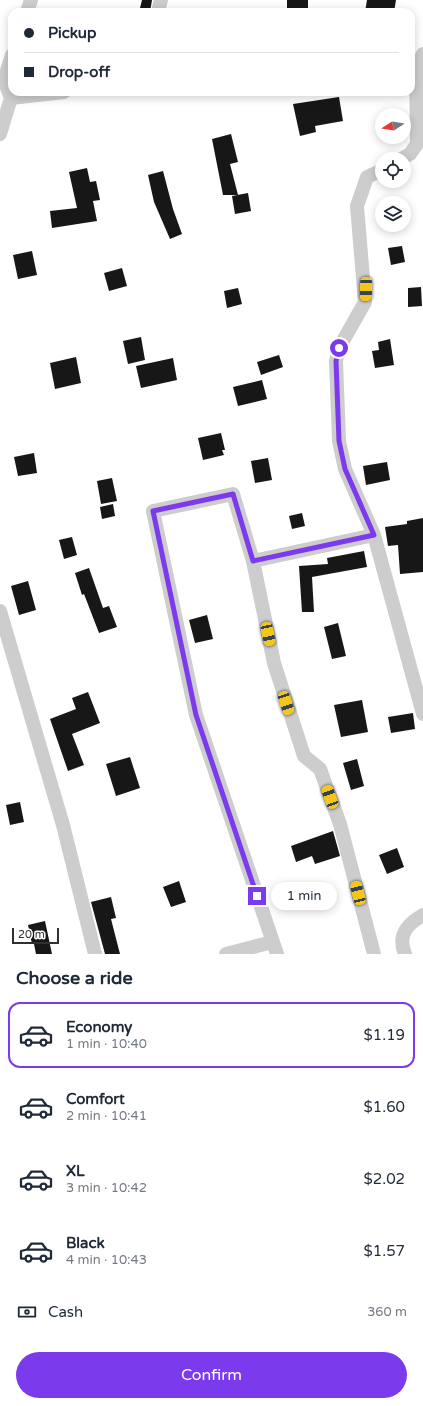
<!DOCTYPE html>
<meta charset="utf-8">
<style>
body{margin:0;font-family:"Varela Round",sans-serif;background:#f6f6f7;color:#1f2937;height:100vh;display:flex;flex-direction:column;font-size:15px;white-space:nowrap}
*{box-sizing:border-box;margin:0}
p{font-size:13px;color:#747a83}
.icon{flex:none;width:22px;height:22px;fill:none;stroke:currentColor;stroke-width:2;stroke-linecap:round;stroke-linejoin:round}
.map{position:relative;height:954px;overflow:hidden}
.side{display:flex;flex-direction:column;background:#fff;flex:1}
.side>*{flex:none}
.top-card{position:absolute;left:8px;top:8px;width:407px;height:88px;border-radius:12px;box-shadow:0 2px 10px #0003;display:grid;align-content:center;height:88px;padding:0 16px;background:#fff}
.needle{width:26px;rotate:258deg}
.tools{position:absolute;left:375px;top:108px;display:grid;gap:8px}
.tools a{display:grid;place-items:center;width:36px;height:36px;border-radius:50%;background:#fff;box-shadow:0 2px 10px #0003;font-size:20px}
.scale{position:absolute;left:12px;bottom:10px;width:47px;box-sizing:border-box;padding-left:4px;border:2px solid #303030;border-top:0;font-size:11px;line-height:14px;white-space:nowrap;color:#303030;-webkit-text-stroke:3px #fff;paint-order:stroke}
.end{position:absolute;width:18px;height:18px;margin:-9px;border:5px solid #7c3aed;background:#fff;box-shadow:0 0 0 2px #fff}
.from{border-radius:50%}
.bubble{position:absolute;height:28px;border-radius:14px;background:#fff;box-shadow:0 2px 10px #0003;font-size:13px;font-weight:600;line-height:28px;text-align:center}
.car{position:absolute;width:12px;height:24px;margin:-12px -6px;border-radius:5px;box-shadow:0 0 3px 1px #0007;background:linear-gradient(#f5c518 24%,#345 0 40%,#f5c518 0 76%,#345 0 86%,#f5c518 0)}
.top-card b{display:flex;align-items:center;gap:14px;height:38px;font-size:15px}
.top-card b+b{border-top:1px solid #e0e1e3}
.top-card i{width:10px;height:10px;background:#1f2937}
ul{padding:0;list-style:none}
li{display:flex;align-items:center;gap:12px;height:66px;margin:0 8px 6px;padding:0 8px;border:2px solid transparent;border-radius:12px}
li div{flex:1}
li b{display:block;font-size:15px}
li em{font-style:normal;font-weight:600}
li.selected{border-color:#7c3aed}
li>.icon{width:36px;height:36px;stroke-width:1.5}
h2{padding:0 16px;font-size:18px;line-height:48px}
.pay{display:flex;align-items:center;gap:10px;height:44px;padding:0 16px;font-size:15px}
.pay p{margin-inline-start:auto}
.action{display:flex;gap:8px;margin-top:auto;padding:8px 16px}
.action a{flex:1;height:46px;border-radius:24px;background:#7c3aed;color:#fff;font-size:16px;font-weight:600;line-height:46px;text-align:center}
.map>svg:first-child{display:block}
.building{fill:#171717}
.lines{fill:none;stroke-linecap:round;stroke-linejoin:round}
.street{stroke:#cdcdcd;stroke-width:14}
.route{stroke:#7c3aed;stroke-width:5}
</style>
<div class="map">
<svg width="423" height="954" viewBox="0 0 423 954">
<rect width="100%" height="100%" fill="#fff"/>
<!-- building -->
<path class="building" d="M142,0H152L150,12H139Z
M287,0H308V12H287Z
M367,0H396L394,12H365Z
M339,97L343,121L315,126L316,132L300,136L293,104Z
M231,134L238,162L230,164L238,195H223L212,139Z
M87,168L90,182L96,181L100,200L93,201L97,221L52,228L50,211L77,208L69,172Z
M163,171L173,209L182,234L170,239L154,202L148,175Z
M248,193L251,211L235,214L232,196Z
M402,246L405,262L391,265L388,248Z
M32,251L37,275L18,279L13,255Z
M122,268L127,286L109,291L104,273Z
M421,287L422,306L408,307V288Z
M238,288L242,304L227,308L224,291Z
M141,337L145,360L128,364L123,341Z
M390,339L394,365L375,368L372,351L379,350L378,342Z
M279,355L283,367L261,375L257,362Z
M76,357L81,383L55,389L50,363Z
M173,358L177,380L141,388L136,366Z
M262,380L267,399L238,406L233,387Z
M221,433L225,450H222L224,455L203,460L198,438Z
M34,453L37,473L18,476L14,457Z
M268,458L272,480L255,483L251,461Z
M387,462L390,480L366,485L363,466Z
M112,478L117,501L101,504L97,481Z
M113,504L115,516L102,519L100,507Z
M302,513L305,526L292,529L289,516Z
M423,518V572L400,574L398,545L388,546L385,527L407,524V521Z
M72,537L77,555L64,559L59,540Z
M364,551L367,567L312,577L314,612H302L299,566L328,564L327,558Z
M89,568L103,608L109,606L117,627L99,633L84,594L82,595L75,573Z
M28,581L36,610L19,615L11,586Z
M207,615L213,639L195,643L189,620Z
M338,623L346,656L332,659L324,627Z
M88,692L100,723L72,734L84,765L68,771L50,719L76,709L72,698Z
M362,700L368,732L341,737L334,705Z
M413,713L415,729L391,733L388,717Z
M130,757L140,788L116,796L106,764Z
M357,759L364,786L351,790L343,763Z
M20,802L24,822L10,825L6,805Z
M333,831L340,856L315,864L312,856L296,862L291,846Z
M397,848L404,867L387,874L379,855Z
M179,881L186,902L171,907L163,887Z
M111,897L116,918L111,919L120,954H105L91,902Z
M45,921L52,954H36L34,944H32L28,925Z"/>
<g class="lines">
<!-- street -->
<path class="street" d="M27,12L31,0
M158,12L161,0
M11,98L64,92
M0,134L11,98L4,80L12,55
M401,159L410,154L417,144L416,66L423,54
M374,535L345,469L339,441L336,361L339,348L365,302L357,206L367,177L382,170
M253,561L374,535L423,714
M0,611L63,825L95,954
M226,954L272,942
M277,954L196,715L153,511L233,494L253,561L274,663L304,756L320,769L340,824L374,954
M405,954C397,935 407,924 423,915"/>
</g>
<g class="lines">
<!-- route -->
<path class="route" d="M257,896L196,715L153,511L233,494L253,561L374,535L345,469L339,441L336,361L339,348"/>
</g>
</svg>
<div class="tools">
<a><svg class="needle" viewBox="-14 -14 28 28"><path d="M0-13l5 13h-10z" fill="#e53935"/><path d="M0 13l5-13h-10z" fill="#747a83"/></svg></a>
<a><svg class="icon" aria-label="locate" viewBox="0 0 24 24"><circle cx="12" cy="12" r="6"/><path d="M12 2v4M12 18v4M2 12h4M18 12h4"/></svg></a>
<a><svg class="icon" aria-label="layers" viewBox="0 0 24 24"><path d="M12 4l9 5-9 5-9-5zM3 14l9 5 9-5"/></svg></a>
</div>
<div class="scale">20 m</div>
<i class="end from" style="left:339px;top:348px"></i>
<i class="end" style="left:257px;top:896px"></i>
<div class="bubble" style="left:271px;top:882px;width:66px">1 min</div>
<i class="car" style="left:366px;top:289px;rotate:181deg"></i>
<i class="car" style="left:268px;top:634px;rotate:168deg"></i>
<i class="car" style="left:286px;top:703px;rotate:162deg"></i>
<i class="car" style="left:330px;top:797px;rotate:340deg"></i>
<i class="car" style="left:358px;top:893px;rotate:346deg"></i>
<div class="top-card">
<b><i class="from"></i>Pickup</b>
<b><i></i>Drop-off</b>
</div>
</div>
<section class="side">
<h2>Choose a ride</h2>
<ul>
<li class="selected"><svg class="icon" aria-label="car" viewBox="0 0 24 24"><path d="M5 17H2v-5l4-1 3-4h7l3 4 3 1v5h-3M9 17h6M6 11h13"/><circle cx="7" cy="17" r="2"/><circle cx="17" cy="17" r="2"/></svg><div><b>Economy</b><p>1 min · 10:40</p></div><em>$1.19</em></li>
<li><svg class="icon" aria-label="car" viewBox="0 0 24 24"><path d="M5 17H2v-5l4-1 3-4h7l3 4 3 1v5h-3M9 17h6M6 11h13"/><circle cx="7" cy="17" r="2"/><circle cx="17" cy="17" r="2"/></svg><div><b>Comfort</b><p>2 min · 10:41</p></div><em>$1.60</em></li>
<li><svg class="icon" aria-label="car" viewBox="0 0 24 24"><path d="M5 17H2v-5l4-1 3-4h7l3 4 3 1v5h-3M9 17h6M6 11h13"/><circle cx="7" cy="17" r="2"/><circle cx="17" cy="17" r="2"/></svg><div><b>XL</b><p>3 min · 10:42</p></div><em>$2.02</em></li>
<li><svg class="icon" aria-label="car" viewBox="0 0 24 24"><path d="M5 17H2v-5l4-1 3-4h7l3 4 3 1v5h-3M9 17h6M6 11h13"/><circle cx="7" cy="17" r="2"/><circle cx="17" cy="17" r="2"/></svg><div><b>Black</b><p>4 min · 10:43</p></div><em>$1.57</em></li>
</ul>
<div class="pay"><svg class="icon" aria-label="cash" viewBox="0 0 24 24"><path d="M3 7h18v10H3z"/><circle cx="12" cy="12" r="2"/></svg>Cash<p>360 m</p></div>
<div class="action"><a>Confirm</a></div>
</section>
